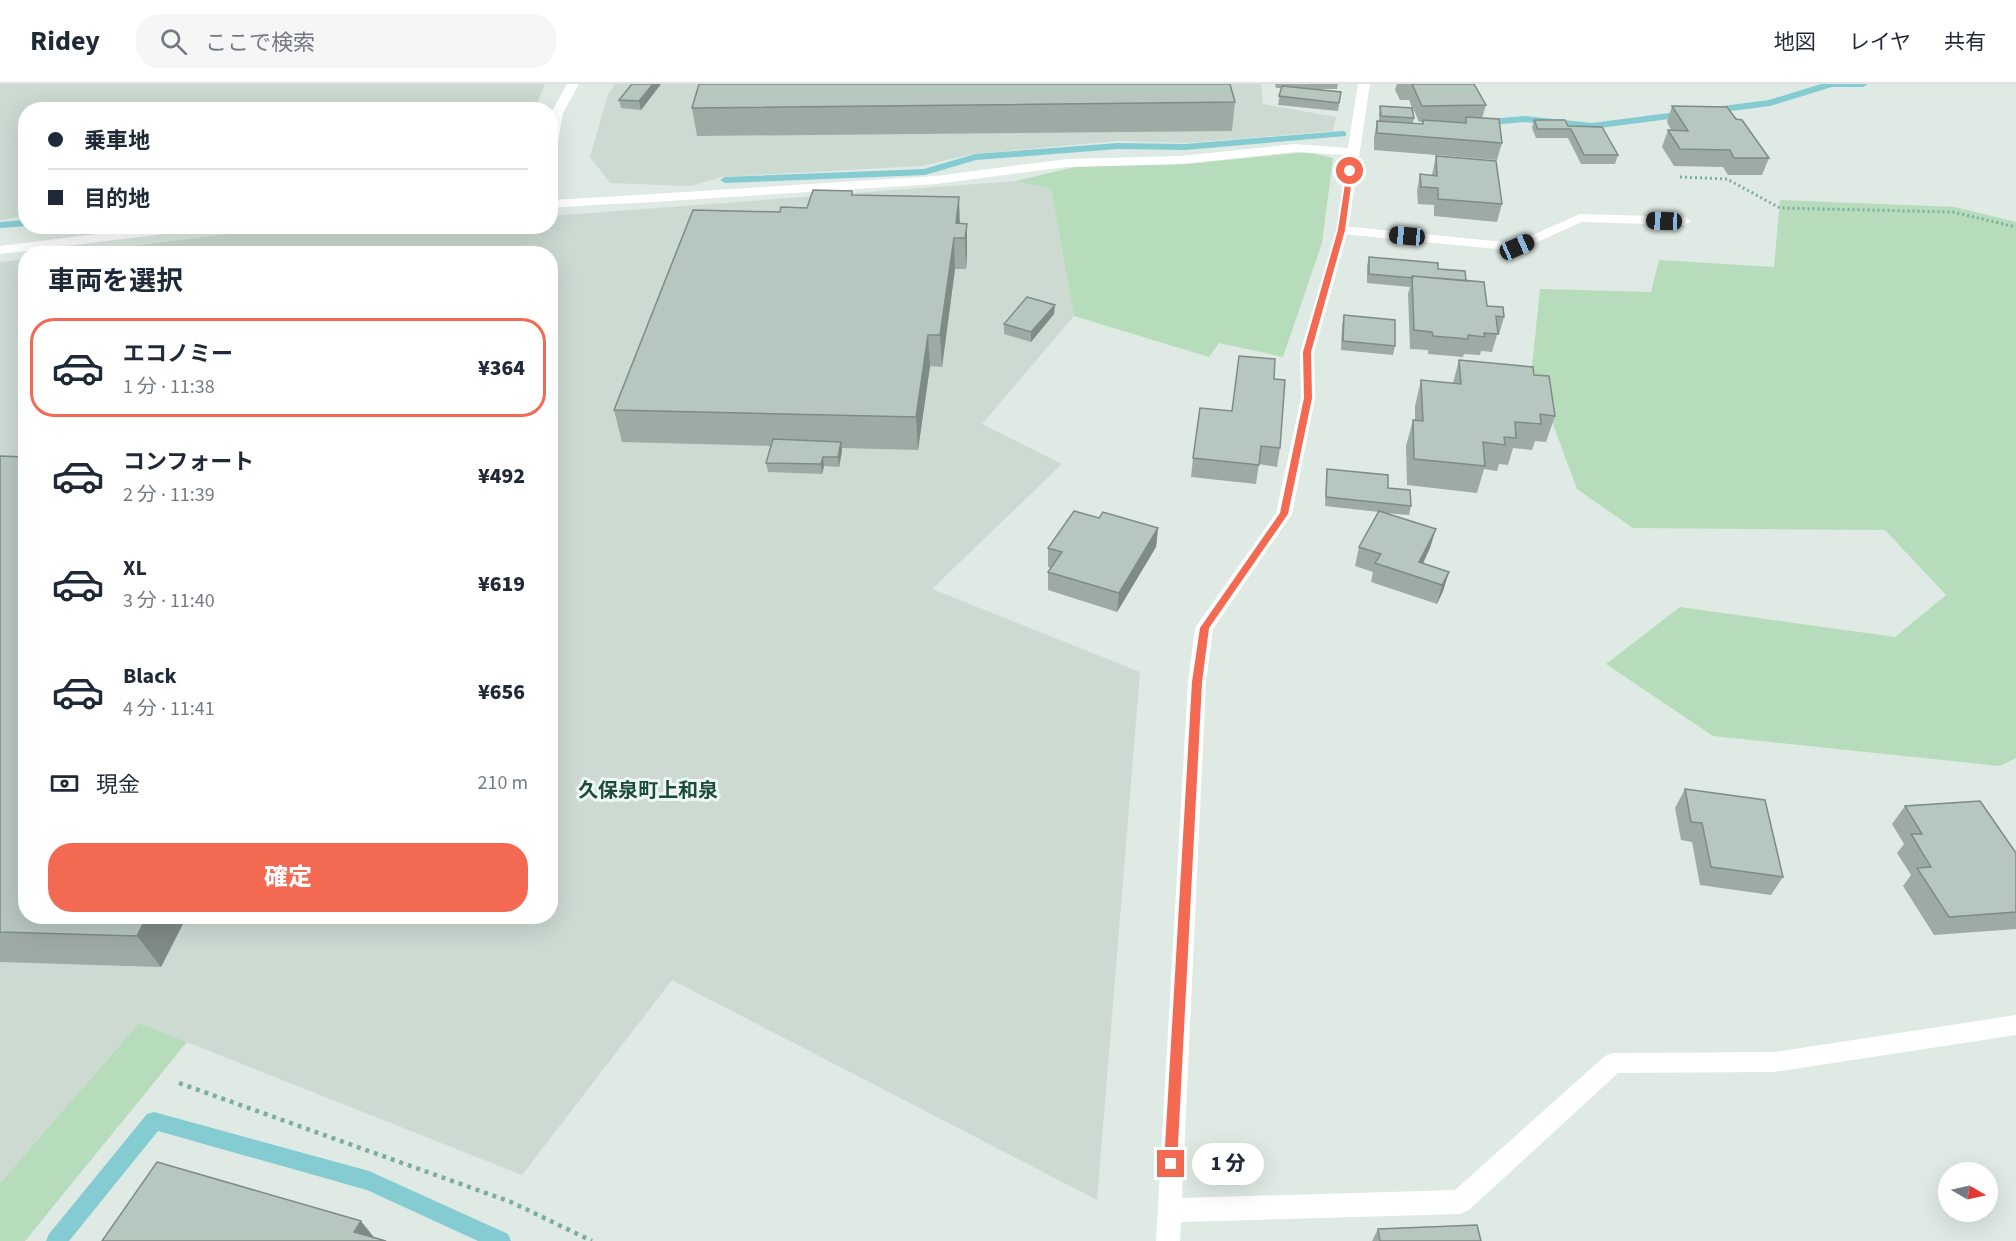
<!DOCTYPE html>
<html lang="ja">
<meta charset="utf-8">
<style>
body{margin:0;font-family:"Source Sans 3","Noto Sans JP",sans-serif;background:#f6f6f7;color:#1f2937;height:100vh;display:flex;flex-direction:column;font-size:22px;white-space:nowrap}
*{box-sizing:border-box;margin:0}
p{font-size:20px;color:#747a83}
.icon{flex:none;width:33px;height:33px;fill:none;stroke:currentColor;stroke-width:2;stroke-linecap:round;stroke-linejoin:round}
.map{position:relative;flex:1;overflow:hidden}
.sheet{position:absolute;left:18px;top:162px;width:540px;height:678px;display:flex;flex-direction:column;background:#fff;border-radius:24px;box-shadow:0 6px 24px #0002}
.sheet>*{flex:none}
.top-card{position:absolute;left:18px;top:18px;width:540px;height:132px;border-radius:24px;box-shadow:0 6px 24px #0002;display:grid;align-content:center;height:132px;padding:0 30px;background:#fff}
.needle{width:39px;rotate:99deg}
.tools{position:absolute;left:1938px;top:1078px;display:grid;gap:12px}
.tools a{display:grid;place-items:center;width:60px;height:60px;border-radius:50%;background:#fff;box-shadow:0 6px 24px #0002;font-size:30px}
.end{position:absolute;width:27px;height:27px;margin:-14px;border:8px solid #f46951;background:#fff;box-shadow:0 0 0 3px #fff}
.from{border-radius:50%}
.bubble{position:absolute;height:42px;border-radius:21px;background:#fff;box-shadow:0 6px 24px #0002;font-size:20px;font-weight:800;line-height:42px;text-align:center}
.car{position:absolute;width:18px;height:36px;margin:-18px -9px;border-radius:8px;box-shadow:0 0 4px 2px #0007;background:linear-gradient(#222 24%,#8ab4d8 0 40%,#222 0 76%,#8ab4d8 0 86%,#222 0)}
.top-card b{display:flex;align-items:center;gap:21px;height:57px;font-size:22px}
.top-card b+b{border-top:2px solid #e0e1e3}
.top-card i{width:15px;height:15px;background:#1f2937}
ul{padding:0;list-style:none}
li{display:flex;align-items:center;gap:18px;height:99px;margin:0 12px 9px;padding:0 18px;border:3px solid transparent;border-radius:24px}
li div{flex:1}
li b{display:block;font-size:22px}
li em{font-style:normal;font-weight:800}
li.active{border-color:#f46951}
li>.icon{width:54px;height:54px;stroke-width:1.5}
h2{padding:0 30px;font-size:27px;line-height:72px}
.pay{display:flex;align-items:center;gap:15px;height:66px;padding:0 30px;font-size:22px}
.pay p{margin-inline-start:auto}
.cta{display:flex;gap:12px;margin-top:auto;padding:12px 30px}
.cta a{flex:1;height:69px;border-radius:24px;background:#f46951;color:#fff;font-size:24px;font-weight:800;line-height:69px;text-align:center}
header{display:flex;align-items:center;gap:36px;box-sizing:border-box;height:84px;padding:0 30px;background:#fff;border-bottom:2px solid #e0e1e3}
header strong{font-size:28px}
nav{display:flex;gap:33px;margin-inline-start:auto;font-size:21px}
.search{width:420px;height:54px;background:#f6f6f7;display:flex;align-items:center;gap:15px;box-sizing:border-box;padding:0 21px;border-radius:24px;color:#747a83;font-size:22px}
.map>svg:first-child{display:block}
.built{fill:#ccdad2}
.green{fill:#b6dcbc}
.lines{fill:none;stroke-linecap:round;stroke-linejoin:round}
.stream{fill:#84ccd1;fill-rule:evenodd}
.path-far1{stroke:#7dae9a;stroke-width:3;stroke-dasharray:2 3;stroke-linecap:butt}
.path{stroke:#7dae9a;stroke-width:4.5;stroke-dasharray:4 5;stroke-linecap:butt}
.service{fill:#fff;fill-rule:evenodd}
.minor{fill:#fff;fill-rule:evenodd}
.tertiary{fill:#fff;fill-rule:evenodd}
.wall{fill:#9daba4;fill-rule:evenodd}
.shaded-wall{fill:#7f8b86}
.building{fill:#b6c7bf;stroke:#7f8b86;stroke-width:1.5}
.route{fill:#f46951}
.labels{text-anchor:middle;stroke-width:6;stroke-linejoin:round;paint-order:stroke}
.quarter-label{font-size:20px;font-weight:bold;fill:#1b4c3b;stroke:#eef7f1}
</style>
<header>
<strong>Ridey</strong>
<div class="search"><svg class="icon" aria-label="search" viewBox="0 0 24 24"><circle cx="10" cy="10" r="6"/><path d="M15 15l6 6"/></svg>ここで検索</div>
<nav><a>地図</a><a>レイヤ</a><a>共有</a></nav>
</header>
<div class="map">
<svg width="2016" height="1157" viewBox="0 0 2016 1157">
<rect width="100%" height="100%" fill="#deeae3"/>
<!-- built -->
<path class="built" d="M0,0H545L535,25L26,26L25,132L0,136Z
M615,0H1261L1263,20L1336,33L1333,47L1187,59L1117,57L972,70L921,82L722,93L690,102L610,99L590,73L608,10Z
M1016,97L1051,105L1074,232L982,340L1062,380L932,505L1140,588L1097,1116L672,896L522,1091L139,939L0,1099V178L25,175L26,832H550V170L79,169L284,143L550,142L551,132Z"/>
<!-- green -->
<path class="green" d="M1307,68L1333,74L1322,159L1283,273L1219,259L1209,273L1074,232L1051,105L1016,97L1075,83L1188,80Z
M1780,116L1955,123L2016,138V674L2000,682L1713,652L1606,580L1680,523L1895,553L1946,511L1885,446L1633,444L1577,405L1532,283L1540,205L1651,208L1659,176L1774,183Z
M139,939L187,958L25,1157H0V1099Z"/>
<g class="lines">
<!-- stream -->
<path class="stream" d="M1821,0H1868L1863,3H1832L1770,22L1592,45L1525,38L1478,42L1473,39L1478,36L1525,32L1592,39L1769,16Z
M1343,47L1346,48V52L1185,66L1118,65L976,76L925,91L725,99L720,96L725,93L924,85L975,70L1118,59L1185,60Z
M26,136V142L0,144V138Z
M154,1028L369,1087L508,1150L511,1157H478L367,1106L158,1047L69,1157H46L49,1150L147,1030Z"/>
<!-- path-far1 -->
<path class="path-far1" d="M1680,93L1727,95L1780,124L1953,128L2016,143"/>
<!-- path -->
<path class="path" d="M179,999L511,1118L592,1157"/>
<!-- service -->
<path class="service" d="M1580,130L1685,133L1691,137L1685,141L1582,138L1517,167L1342,150L1336,146L1342,142L1515,159Z"/>
<!-- minor -->
<path class="minor" d="M1358,0H1370L1348,146L1314,269L1315,314L1292,430L1213,545L1206,598L1182,1114L1455,1106L1605,972L1613,969L1774,968L2016,931V951L1774,988L1618,989L1469,1126L1460,1130L1181,1138L1180,1157H1156L1188,598L1195,544L1276,429L1301,314L1300,269L1336,146L1347,71L1295,68L1180,80L1067,83L936,100L621,120L615,116L621,112L936,92L1067,75L1180,72L1295,60L1348,64Z"/>
<!-- tertiary -->
<path class="tertiary" d="M567,0H579L563,29L556,69L550,72L551,29Z
M621,112L625,113V119L550,124V116Z
M161,142H203L197,146L0,170V162Z"/>
</g>
<!-- wall -->
<path class="wall" d="M632,0H661L641,26L621,24L619,16Z
M1275,0H1338L1337,5H1315L1341,8L1338,27L1278,21L1281,4H1276Z
M1397,0H1474L1486,21L1482,34L1502,59L1497,76L1374,66V53L1377,37H1379V30L1380,22L1412,24L1409,16H1400L1395,6ZM1413,24L1419,38H1422V40L1413,39L1414,34Z
M1235,18L1232,47L697,52L692,24Z
M1672,22L1736,35L1769,74L1762,91H1728L1723,83L1674,82L1662,63L1668,46H1671L1667,38Z
M1534,36L1568,42L1618,71L1615,80H1581L1568,54H1536L1532,44Z
M1436,72L1502,120L1497,138L1434,132V121L1418,120L1417,107L1420,90L1432,91Z
M852,107L853,111L960,139L967,140V170L966,185H955L942,283L930,282L918,366L842,364V367L839,383L824,382L822,390L768,388L766,379L771,362L622,358L614,326L780,128L807,124Z
M1369,173L1438,185L1466,197L1487,222L1504,233L1499,251H1497L1492,268L1481,267L1480,271L1464,270L1463,273L1428,270V266L1410,265L1408,210L1410,203L1367,199V182Z
M1054,230L1031,258L1004,250V240Z
M1344,231L1395,262L1393,271L1341,266L1342,241Z
M1459,276L1534,291L1555,332L1546,358L1535,357L1532,366L1513,364L1508,381L1499,380L1497,387L1484,385L1477,409L1407,401L1406,362L1413,336L1415,337V322L1421,296L1453,299Z
M1274,295L1280,364L1277,383L1259,380L1256,400L1191,393L1193,374L1232,327Z
M0,372L26,832H187L161,883L0,878Z
M1327,385L1388,404L1411,422L1409,431L1384,429L1430,464L1423,480L1449,488L1443,507L1437,520L1371,498L1373,488L1355,482L1359,463L1379,428L1325,422L1326,394Z
M1099,434L1158,444L1156,463L1117,528L1048,506V488L1051,484L1048,483V464Z
M1685,705L1783,793L1771,811L1700,801L1692,758L1681,756L1675,724Z
M1905,722L2016,769V845L1934,851L1903,802L1911,791L1897,769L1904,760L1892,740Z
M1378,1145L1481,1157H1372Z"/>
<!-- shaded-wall -->
<path class="shaded-wall" d="M653,0H661L641,26L639,17Z
M959,113L960,143L956,139Z
M967,140V170L966,185L965,154Z
M954,154L955,185L942,283L940,251Z
M1055,221L1054,230L1031,258V248Z
M928,251L930,282L918,366L916,333Z
M841,358L842,367L839,383L838,373Z
M823,373L824,382L822,390L821,380Z
M1158,444L1156,463L1117,528L1119,509Z
M1436,445L1430,464L1416,493L1419,478Z
M1449,488L1443,507L1437,520L1442,501Z
M147,832H187L161,883L137,852Z
M361,1137L377,1157L354,1148Z"/>
<!-- building -->
<path class="building" d="M632,0H653L639,17L619,16Z
M699,0H1230L1235,18L692,24Z
M1412,0H1474L1486,21L1422,22Z
M1282,2L1341,8L1339,19L1279,12Z
M1380,22L1412,24L1414,34L1381,32Z
M1672,22L1727,23L1736,35L1742,36L1769,74H1734L1730,66L1680,65L1668,46L1688,47Z
M1466,33L1499,35L1502,59L1377,49V37L1423,40V36L1466,39Z
M1534,36H1565L1568,42L1602,43L1618,71H1584L1571,45H1538Z
M1436,72L1496,77L1502,120L1438,115V104L1421,103L1420,90L1437,92Z
M813,106L852,107V111L959,113L956,139L967,140L965,154H954L940,251H928L916,333L614,326L693,126L780,128L781,123L807,124Z
M1369,173L1438,179V185L1465,187L1466,197L1412,192L1413,194L1369,190Z
M1412,192L1484,198L1487,222L1503,223L1504,233L1496,232L1498,250L1484,249L1485,253L1468,251V255L1433,252L1432,248L1414,246Z
M1027,213L1055,221L1031,248L1004,240Z
M1344,231L1395,236V262L1343,257Z
M1239,272L1275,275L1274,295L1285,296L1280,364L1261,362L1259,381L1193,374L1200,324L1232,327Z
M1459,276L1533,283L1534,291L1549,292L1555,332L1540,330L1541,340L1515,338L1516,354L1504,353L1505,361L1483,358L1485,382L1414,375L1413,336L1423,337L1421,296L1461,300Z
M773,355L841,358L838,373H823L821,380L766,379Z
M0,372L26,373V832H147L137,852L0,848Z
M1327,385L1388,391V404L1410,406L1411,422L1326,413Z
M1074,427L1099,434L1103,428L1158,444L1119,509L1048,488L1062,468L1048,464Z
M1379,427L1436,445L1419,478L1449,488L1442,501L1375,479L1381,470L1359,463Z
M1685,705L1765,716L1783,793L1711,783L1702,739L1691,738Z
M1980,717L2016,769V828L1949,833L1917,784L1931,783L1911,750H1922L1905,722Z
M157,1078L361,1137L354,1148L386,1157H102Z
M1477,1141L1481,1157H1380L1378,1145Z"/>
<!-- route -->
<path class="route" d="M1350,85L1353,87L1345,146L1311,268L1312,314L1288,430L1209,544L1202,598L1177,1080L1171,1086L1164,1080L1192,598L1200,544L1280,429L1304,314L1303,268L1338,146L1347,87Z"/>
<g class="labels">
<!-- quarter labels -->
<g class="quarter-label">
<text x="648" y="713">久保泉町上和泉</text>
</g>
</g>
</svg>
<div class="tools">
<a><svg class="needle" viewBox="-14 -14 28 28"><path d="M0-13l5 13h-10z" fill="#e53935"/><path d="M0 13l5-13h-10z" fill="#747a83"/></svg></a>
</div>
<i class="end from" style="left:1350px;top:87px"></i>
<i class="end" style="left:1171px;top:1080px"></i>
<div class="bubble" style="left:1192px;top:1059px;width:72px">1 分</div>
<i class="car" style="left:1664px;top:137px;rotate:272deg"></i>
<i class="car" style="left:1407px;top:152px;rotate:275deg"></i>
<i class="car" style="left:1517px;top:163px;rotate:66deg"></i>
<div class="top-card">
<b><i class="from"></i>乗車地</b>
<b><i></i>目的地</b>
</div>
<section class="sheet">
<h2>車両を選択</h2>
<ul>
<li class="active"><svg class="icon" aria-label="car" viewBox="0 0 24 24"><path d="M5 17H2v-5l4-1 3-4h7l3 4 3 1v5h-3M9 17h6M6 11h13"/><circle cx="7" cy="17" r="2"/><circle cx="17" cy="17" r="2"/></svg><div><b>エコノミー</b><p>1 分 · 11:38</p></div><em>¥364</em></li>
<li><svg class="icon" aria-label="car" viewBox="0 0 24 24"><path d="M5 17H2v-5l4-1 3-4h7l3 4 3 1v5h-3M9 17h6M6 11h13"/><circle cx="7" cy="17" r="2"/><circle cx="17" cy="17" r="2"/></svg><div><b>コンフォート</b><p>2 分 · 11:39</p></div><em>¥492</em></li>
<li><svg class="icon" aria-label="car" viewBox="0 0 24 24"><path d="M5 17H2v-5l4-1 3-4h7l3 4 3 1v5h-3M9 17h6M6 11h13"/><circle cx="7" cy="17" r="2"/><circle cx="17" cy="17" r="2"/></svg><div><b>XL</b><p>3 分 · 11:40</p></div><em>¥619</em></li>
<li><svg class="icon" aria-label="car" viewBox="0 0 24 24"><path d="M5 17H2v-5l4-1 3-4h7l3 4 3 1v5h-3M9 17h6M6 11h13"/><circle cx="7" cy="17" r="2"/><circle cx="17" cy="17" r="2"/></svg><div><b>Black</b><p>4 分 · 11:41</p></div><em>¥656</em></li>
</ul>
<div class="pay"><svg class="icon" aria-label="cash" viewBox="0 0 24 24"><path d="M3 7h18v10H3z"/><circle cx="12" cy="12" r="2"/></svg>現金<p>210 m</p></div>
<div class="cta"><a>確定</a></div>
</section>
</div>
